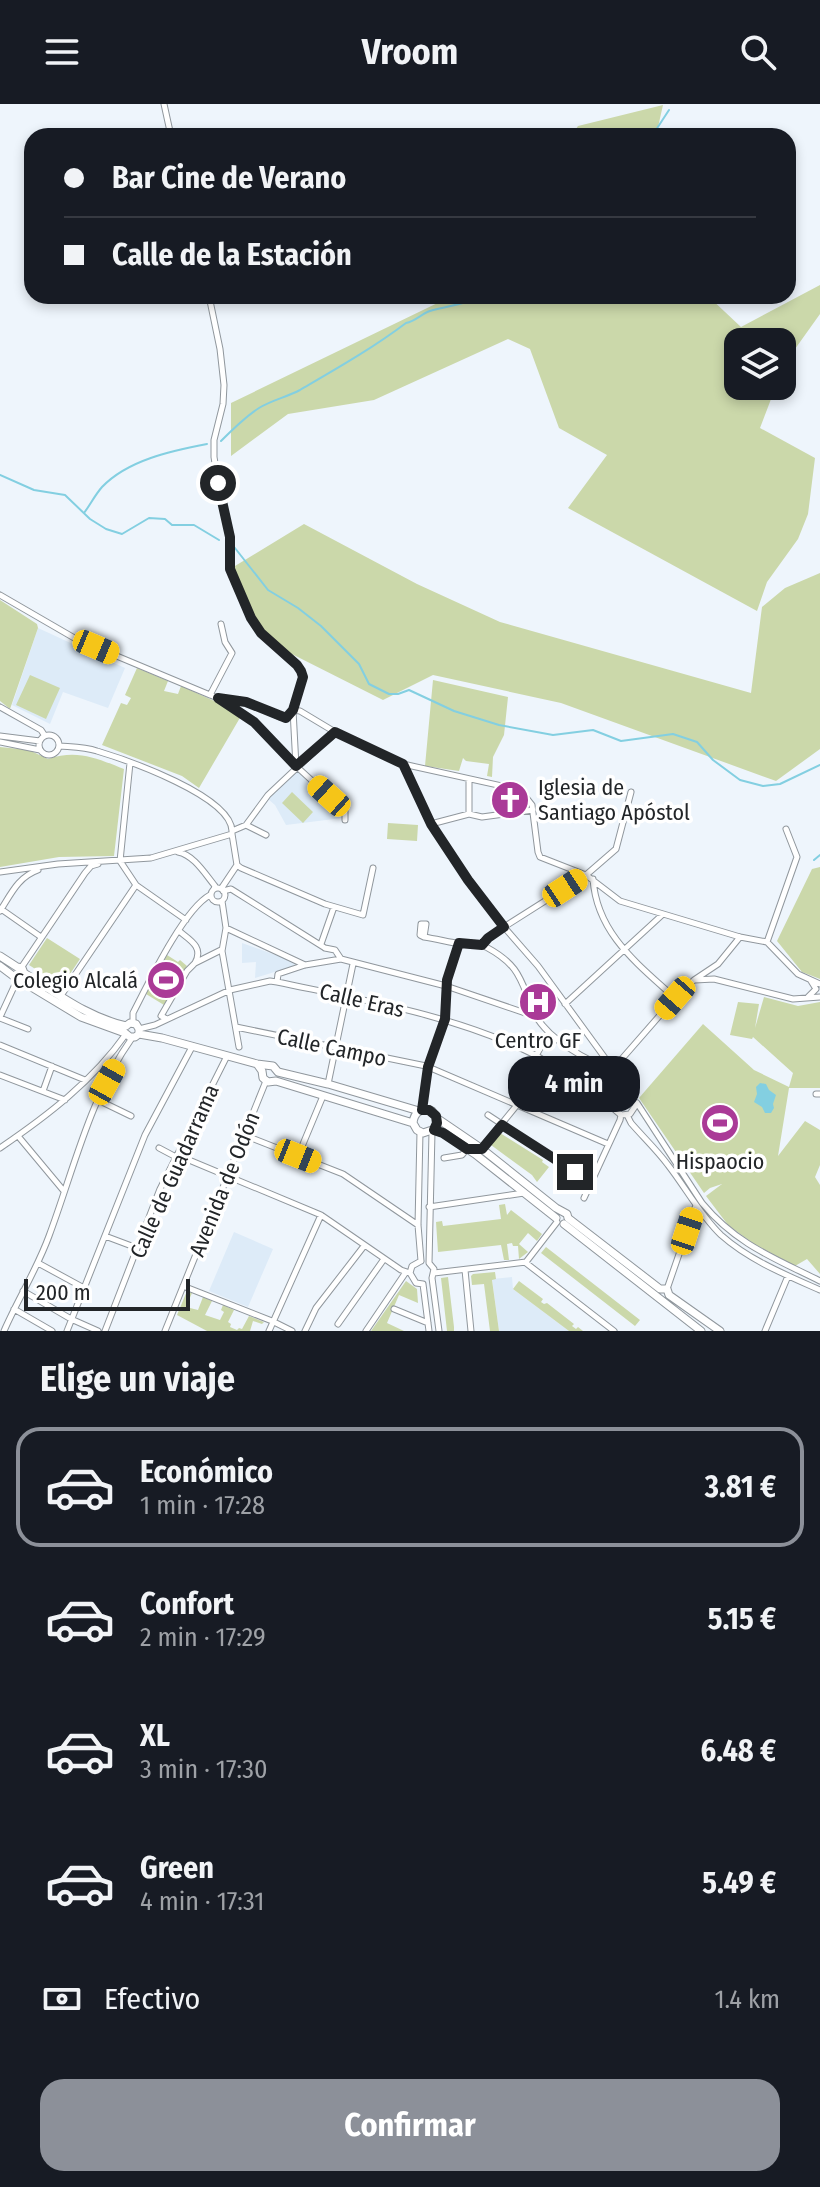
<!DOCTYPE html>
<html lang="es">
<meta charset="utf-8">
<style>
body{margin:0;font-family:"Fira Sans Condensed",sans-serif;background:#242831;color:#f1f3f6;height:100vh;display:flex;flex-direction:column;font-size:30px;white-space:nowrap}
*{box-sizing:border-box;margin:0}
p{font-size:26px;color:#9ea1a6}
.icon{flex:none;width:44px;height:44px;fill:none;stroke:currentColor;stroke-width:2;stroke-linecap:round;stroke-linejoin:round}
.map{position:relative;height:1227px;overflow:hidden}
.details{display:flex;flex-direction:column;background:#171b24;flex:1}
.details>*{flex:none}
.hud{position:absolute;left:24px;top:24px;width:772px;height:176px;border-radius:24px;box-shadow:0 4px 12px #0003;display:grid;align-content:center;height:176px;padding:0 40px;background:#171b24}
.tools{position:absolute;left:724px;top:224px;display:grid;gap:16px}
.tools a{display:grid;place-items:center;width:72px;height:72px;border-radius:16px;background:#171b24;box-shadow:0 4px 12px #0003;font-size:40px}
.scale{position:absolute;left:24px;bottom:20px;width:166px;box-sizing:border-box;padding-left:8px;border:4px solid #222528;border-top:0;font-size:22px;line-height:28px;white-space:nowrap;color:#222528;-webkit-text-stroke:6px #fff;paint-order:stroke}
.end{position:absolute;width:36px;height:36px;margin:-18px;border:10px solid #222528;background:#fff;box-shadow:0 0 0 4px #fff}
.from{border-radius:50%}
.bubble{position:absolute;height:56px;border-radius:24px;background:#171b24;box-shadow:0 4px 12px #0003;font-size:26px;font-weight:700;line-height:56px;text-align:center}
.car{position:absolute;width:24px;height:48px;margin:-24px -12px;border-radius:10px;box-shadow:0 0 6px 2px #0007;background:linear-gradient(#f5c518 24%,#345 0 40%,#f5c518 0 76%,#345 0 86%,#f5c518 0)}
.hud b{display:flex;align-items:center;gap:28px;height:76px;font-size:30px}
.hud b+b{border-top:2px solid #363941}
.hud i{width:20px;height:20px;background:#f1f3f6}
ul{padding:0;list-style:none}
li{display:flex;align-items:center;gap:24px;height:120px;margin:0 16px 12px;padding:0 24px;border:4px solid transparent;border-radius:24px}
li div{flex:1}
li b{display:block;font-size:30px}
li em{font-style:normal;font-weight:700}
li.current{border-color:#8c9099}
li>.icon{width:72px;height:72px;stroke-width:1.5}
h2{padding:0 40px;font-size:36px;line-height:96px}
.pay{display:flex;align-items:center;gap:20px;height:88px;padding:0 40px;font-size:30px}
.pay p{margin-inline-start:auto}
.button{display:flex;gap:16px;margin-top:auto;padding:16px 40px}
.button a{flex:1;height:92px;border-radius:24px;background:#8c9099;color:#fff;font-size:32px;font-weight:700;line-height:92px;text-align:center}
header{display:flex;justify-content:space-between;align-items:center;height:104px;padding:0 40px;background:#171b24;font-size:36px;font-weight:700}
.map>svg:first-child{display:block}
.built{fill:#ddebf8}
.green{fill:#cbd8aa}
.water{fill:#83cfe1}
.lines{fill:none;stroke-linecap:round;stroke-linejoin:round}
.stream{stroke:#83cfe1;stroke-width:2}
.street-casing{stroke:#90979d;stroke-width:7}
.secondary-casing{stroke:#90979d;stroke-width:9}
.street{stroke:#fff;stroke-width:5}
.secondary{stroke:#fff;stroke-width:7}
.route{stroke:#222528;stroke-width:10}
.labels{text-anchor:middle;stroke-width:7;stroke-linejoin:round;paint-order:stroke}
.poi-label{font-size:22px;fill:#222528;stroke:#fff}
.street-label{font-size:22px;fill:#222528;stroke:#fff}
</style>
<header><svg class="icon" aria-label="menu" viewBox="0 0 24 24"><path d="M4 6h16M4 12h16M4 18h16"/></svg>Vroom<svg class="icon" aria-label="search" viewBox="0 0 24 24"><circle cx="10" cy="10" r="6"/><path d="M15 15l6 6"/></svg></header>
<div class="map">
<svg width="820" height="1227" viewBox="0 0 820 1227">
<rect width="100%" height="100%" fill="#eef5fc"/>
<!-- built -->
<path class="built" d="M38,524L125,564L108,604L63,588L50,620L12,601Z
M296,666L331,701L342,707V714L286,721L275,701L268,695Z
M242,839L295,858L294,862L255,874L256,858L242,859Z
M234,1128L273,1145L248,1203L209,1187Z
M512,1173L513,1185L569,1227H499L492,1175Z"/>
<!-- green -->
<path class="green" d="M663,1L656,32H571L578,22Z
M820,181V210L785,259L782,267V238H738V282H776L760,324L815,354L808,410L798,435L767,478L757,507L568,404L607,351L559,324L530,245L508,235L374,296L288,310L231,352V299L452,192H708L741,223Z
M304,420L417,480L500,518L751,589L762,503L785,484L820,469V645L776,677L561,599L433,571L383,596L272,540L261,529L230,465Z
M0,496L37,520L38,524L10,605L0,597Z
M137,564L168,577L164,587L178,590L181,582L221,600L241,612L199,684L182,672L102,641L121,599L127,601L131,594L125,591Z
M30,571L60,584L46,615L16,601Z
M433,576L508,593L504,631L493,653L492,673L487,672L489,660L466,657L463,654L459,667L425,662Z
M0,643L29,646L48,655C77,645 96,654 124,665L114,752L59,753L0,763Z
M292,688L313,708L303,719L282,699Z
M388,719L418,721L417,737L387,735Z
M820,763V875L802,868L777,837L812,765Z
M47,834L80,855L62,882L29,861Z
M167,851L178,858L180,856L187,862L164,901L146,890Z
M764,893L798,902L820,898V984H789L778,1052L805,1017L820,1026V1061L815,1073L820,1081V1170L807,1155L795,1162L754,1140L728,1121L706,1092L722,1080L710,1084L704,1089L639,994L703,920L754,966L789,983L793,969L753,933L752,935L730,931L738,898L759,900L755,924Z
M500,1029L543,1056L542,1058L549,1063L537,1078L532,1071L491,1041Z
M505,1100L507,1111L511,1106L542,1130L537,1137L528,1129L519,1140L528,1148L519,1155L518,1142H513L512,1139L507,1140L509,1156H504L501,1141L438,1148L436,1118L442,1117L443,1122L501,1115L499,1101Z
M546,1143L640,1216L635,1222L541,1149Z
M495,1168L496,1175L492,1176L499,1227H490L484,1180L472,1181L471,1172L473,1170Z
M448,1173L454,1223V1227H447L441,1174Z
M406,1177L417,1185L418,1199L399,1191L387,1219L404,1227H371Z
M519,1177L543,1195L541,1198L544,1200L547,1199L574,1220L572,1222L576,1225L578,1223L583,1227H569L513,1185Z
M187,1187L192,1189L186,1203L198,1206L203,1193L212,1197L205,1211L220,1216L224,1208L221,1206L223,1201L234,1206L228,1218L231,1220L230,1223L237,1226L239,1224L242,1225L249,1212L264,1218L262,1220L253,1217L250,1227H207L177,1211Z"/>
<!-- water -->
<path class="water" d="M760,979L766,980L769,986L776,991L773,1000L774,1004L771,1009H765L762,1003L754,998L757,990L756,983Z"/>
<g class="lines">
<!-- stream -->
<path class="stream" d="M652,32L669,6
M221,337C233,325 245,313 259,304C272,296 287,293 300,286C336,265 373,244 406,219C416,217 421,210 430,207C448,202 466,200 483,192
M0,371L34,386L65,391L90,415L106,425L122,430L149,414L165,415L172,421H194L219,436
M84,409C90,401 95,391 102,383C128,356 171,347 207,340
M231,439L268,486L298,504L321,522L359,560L369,580L389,590H398L409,586L454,607L499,621L553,631L593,626L621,637L673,630L697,638L713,656L740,676L763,682L780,680L820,661
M814,756L820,751"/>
<defs>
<path id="street" d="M164,0L171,32
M209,192L220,245L224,281L223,300L214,336V353L221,397L230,433V465L251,514L261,529L297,561L303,573L293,606L296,662
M0,491L76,535L210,591L218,594L246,598L280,613L286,614L292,607
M210,591L232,549L225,538L221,520
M219,595L254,618L296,662L345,707V716
M0,603L41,626L45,632
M293,606L300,607L335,628L403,660L520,686L532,701L538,748L540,753L586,771L620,797L740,833L767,838
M39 641a10 10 0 1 1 20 0a10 10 0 1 1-20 0Z
M0,632L40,637
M0,638L40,646
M60,642C72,643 85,643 97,647C127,656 231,692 232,727
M130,659L120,757L136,781L186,816
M404,661L431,720L468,776L504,823L538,862L613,965L619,970L636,1001L630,1010L621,1011
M469,710V676
M431,720L469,710L482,713L533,706
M246,721L268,691L335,628
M246,721L266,731
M232,730L237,761L241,764L325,800L363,811L373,764
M178,748C194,751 205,770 215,782L214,785
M0,768L58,760L151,754L232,730V727L246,721
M593,775C597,830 638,860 675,894
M211 791a7 7 0 1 1 14 0a7 7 0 1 1-14 0Z
M221,785L237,761
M223,787L231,785L325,844
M222,797L226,824L222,847L239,943
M1,805L41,833
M0,807C11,790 18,773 38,766
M226,824L305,861
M179,827C190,836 204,843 195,859
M424,833L426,820H421L420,831L424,833C436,835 449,838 461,840C469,841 478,839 486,843C523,863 520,878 536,912C548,934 588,959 612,964
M767,838L797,753L786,725
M767,838L798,870L820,880
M321,840L334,803
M482,841L488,834L504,823L586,771L616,745L631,688
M325,844L335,846L341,855
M341,855L446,882L537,913
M21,864L85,769L91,762L98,760
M695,876L714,875L793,895L820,893
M277,878L278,870L305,861L341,855
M60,893L136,781
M808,893L816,885L811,877
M565,900L662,811
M0,913L18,874
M0,914L28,925
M165,914L161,912L187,867L195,859L221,846
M133,919V909C148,880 183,806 210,791
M236,923L426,962L608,1040
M139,925L155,921L230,886L270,877L277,878C363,896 455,911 535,951C558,963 589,996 613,998
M0,941L85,976
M613,965L675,894L694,876L718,860L740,833
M613,966L614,972L620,980L619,990
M0,971L65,996
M328,980L353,860
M43,987L52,962
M816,990H820
M98,996L131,1012
M613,998L614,1005L621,1011
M637,999L702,1099C736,1140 774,1154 820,1177
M422,1006L428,963L445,915L447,876L459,839
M488,1011L591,1079
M627,1011L631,1019C643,1033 657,1046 668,1061C686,1084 700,1111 721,1131C749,1156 786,1171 820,1186
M420,1028L418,1121L421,1157
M432,1028L429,1159L434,1165L432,1174L439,1227
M244,1031L343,1070L418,1121
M18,1032L63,1086
M0,1044C47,1012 93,977 126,930
M159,1044L176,1053
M481,1045L517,1001L536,952L548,929
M177,1051L321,1111L401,1166L410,1169
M298,1052L323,992
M444,1054L462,1051L467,1045
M584,1094L620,1016L621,1011
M429,1103L524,1089
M105,1132L137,1144
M421,1157L412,1162L410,1169L416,1179L423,1180
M38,1159L84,1184
M526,1159L614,1227
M465,1166L471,1227
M434,1169L526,1158L557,1118
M423,1180L429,1227
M183,1182L272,1217L292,1227
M667,1185L696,1101
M23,1187L71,1215L98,1227
M14,1205L52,1227
M394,1205L428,1219
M338,1220L384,1155
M4,1227C18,1195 37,1165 49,1132C74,1065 90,993 132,934
M67,1227L145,1031L192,943
M105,1227L160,1085L227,952
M165,1227L266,977
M269,1227L321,1111
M305,1227L316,1204L364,1142
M366,1227L406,1168
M765,1227L788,1172"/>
<path id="secondary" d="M0,852L17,863L22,864L24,869C58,890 87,913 126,922
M0,862L16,874H20L23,878L81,913L125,929L130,933H135L139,930L162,934L257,960L273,962L278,968L328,980L419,1007
M126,922L130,919L136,920L139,925V930
M257,960L262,967L263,974L268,978L276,977L413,1019
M413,1019C414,1008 422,1003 432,1007L438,1015L482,1045L556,1104L567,1110L568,1114L660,1185H667L669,1191L720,1227
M413,1019L417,1026L423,1029L435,1025
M434,1026L443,1029L475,1050L556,1114
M564,1120L701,1227"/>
</defs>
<!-- street casing -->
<use href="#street" class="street-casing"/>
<!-- secondary casing -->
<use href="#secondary" class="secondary-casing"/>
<!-- street -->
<use href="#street" class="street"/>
<!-- secondary -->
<use href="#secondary" class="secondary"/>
</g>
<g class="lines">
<!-- route -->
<path class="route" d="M218,379L230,433V465L251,514L261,529L297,561L301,567L303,573L293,606L286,614L246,598L218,594L254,618L296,662L335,628L403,660L431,720L468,776L504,823L488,834L482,841L459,839L447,876L445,915L428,963L422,1006H429L436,1012L437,1019L434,1026L443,1029L467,1045H482L502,1021L575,1068"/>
</g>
<!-- icons -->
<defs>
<symbol id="church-disc" viewBox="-11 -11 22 22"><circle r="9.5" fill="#aa3a97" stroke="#fff"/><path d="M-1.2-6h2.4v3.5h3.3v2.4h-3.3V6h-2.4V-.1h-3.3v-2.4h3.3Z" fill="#fff"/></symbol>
<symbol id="stadium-disc" viewBox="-11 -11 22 22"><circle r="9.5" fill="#aa3a97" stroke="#fff"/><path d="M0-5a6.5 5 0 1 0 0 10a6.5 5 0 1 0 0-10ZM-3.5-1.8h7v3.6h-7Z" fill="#fff"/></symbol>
<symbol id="hospital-disc" viewBox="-11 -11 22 22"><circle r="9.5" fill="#aa3a97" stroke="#fff"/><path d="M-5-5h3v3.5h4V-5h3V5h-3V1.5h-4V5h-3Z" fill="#fff"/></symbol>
</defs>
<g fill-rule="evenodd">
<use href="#church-disc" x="488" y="674" width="44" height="44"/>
<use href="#stadium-disc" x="144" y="854" width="44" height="44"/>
<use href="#hospital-disc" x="516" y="876" width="44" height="44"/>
<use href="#stadium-disc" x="698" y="997" width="44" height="44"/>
</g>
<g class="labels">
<!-- poi labels -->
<g class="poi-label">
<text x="538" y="691" text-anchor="start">Iglesia de<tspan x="538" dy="25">Santiago Apóstol</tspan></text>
<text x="138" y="884" text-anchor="end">Colegio Alcalá</text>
<text x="538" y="944">Centro GF</text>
<text x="720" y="1065">Hispaocio</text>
</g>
<!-- street labels -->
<g class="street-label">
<text transform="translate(362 896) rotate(13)" y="8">Calle Eras</text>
<text transform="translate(332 943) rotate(12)" y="8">Calle Campo</text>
<text transform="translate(174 1067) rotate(-66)" y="8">Calle de Guadarrama</text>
<text transform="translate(224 1080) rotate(-68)" y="8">Avenida de Odón</text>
</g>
</g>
</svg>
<div class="tools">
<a><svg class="icon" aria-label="layers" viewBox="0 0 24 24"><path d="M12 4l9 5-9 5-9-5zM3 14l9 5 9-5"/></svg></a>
</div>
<div class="scale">200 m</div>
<i class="end from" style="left:218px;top:379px"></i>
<i class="end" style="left:575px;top:1068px"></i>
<div class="bubble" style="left:508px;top:952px;width:132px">4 min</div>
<i class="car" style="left:96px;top:543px;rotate:113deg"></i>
<i class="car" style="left:329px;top:692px;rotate:312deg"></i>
<i class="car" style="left:565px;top:784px;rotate:57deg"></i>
<i class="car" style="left:675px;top:894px;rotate:221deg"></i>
<i class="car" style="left:107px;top:978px;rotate:29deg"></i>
<i class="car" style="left:298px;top:1052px;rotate:112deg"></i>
<i class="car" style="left:687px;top:1127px;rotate:18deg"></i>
<div class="hud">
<b><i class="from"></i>Bar Cine de Verano</b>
<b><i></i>Calle de la Estación</b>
</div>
</div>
<section class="details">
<h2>Elige un viaje</h2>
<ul>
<li class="current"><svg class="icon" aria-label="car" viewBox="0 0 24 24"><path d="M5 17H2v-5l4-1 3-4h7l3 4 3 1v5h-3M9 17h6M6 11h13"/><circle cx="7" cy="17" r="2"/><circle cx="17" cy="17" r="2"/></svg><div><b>Económico</b><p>1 min · 17:28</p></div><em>3.81 €</em></li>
<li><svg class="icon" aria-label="car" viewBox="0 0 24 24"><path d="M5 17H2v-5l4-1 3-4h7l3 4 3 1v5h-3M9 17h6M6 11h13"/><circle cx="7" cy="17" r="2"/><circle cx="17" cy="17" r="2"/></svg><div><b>Confort</b><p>2 min · 17:29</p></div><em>5.15 €</em></li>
<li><svg class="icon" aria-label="car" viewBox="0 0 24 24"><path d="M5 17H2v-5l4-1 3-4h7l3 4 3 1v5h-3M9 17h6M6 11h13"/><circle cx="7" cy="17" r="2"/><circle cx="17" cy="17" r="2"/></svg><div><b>XL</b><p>3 min · 17:30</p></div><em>6.48 €</em></li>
<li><svg class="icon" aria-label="car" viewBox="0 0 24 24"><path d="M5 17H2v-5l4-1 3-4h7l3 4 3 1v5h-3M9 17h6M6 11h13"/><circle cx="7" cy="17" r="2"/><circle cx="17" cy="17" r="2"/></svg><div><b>Green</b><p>4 min · 17:31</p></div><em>5.49 €</em></li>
</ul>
<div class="pay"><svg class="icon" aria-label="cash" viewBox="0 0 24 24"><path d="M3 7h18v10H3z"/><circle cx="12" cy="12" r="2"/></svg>Efectivo<p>1.4 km</p></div>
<div class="button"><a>Confirmar</a></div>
</section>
